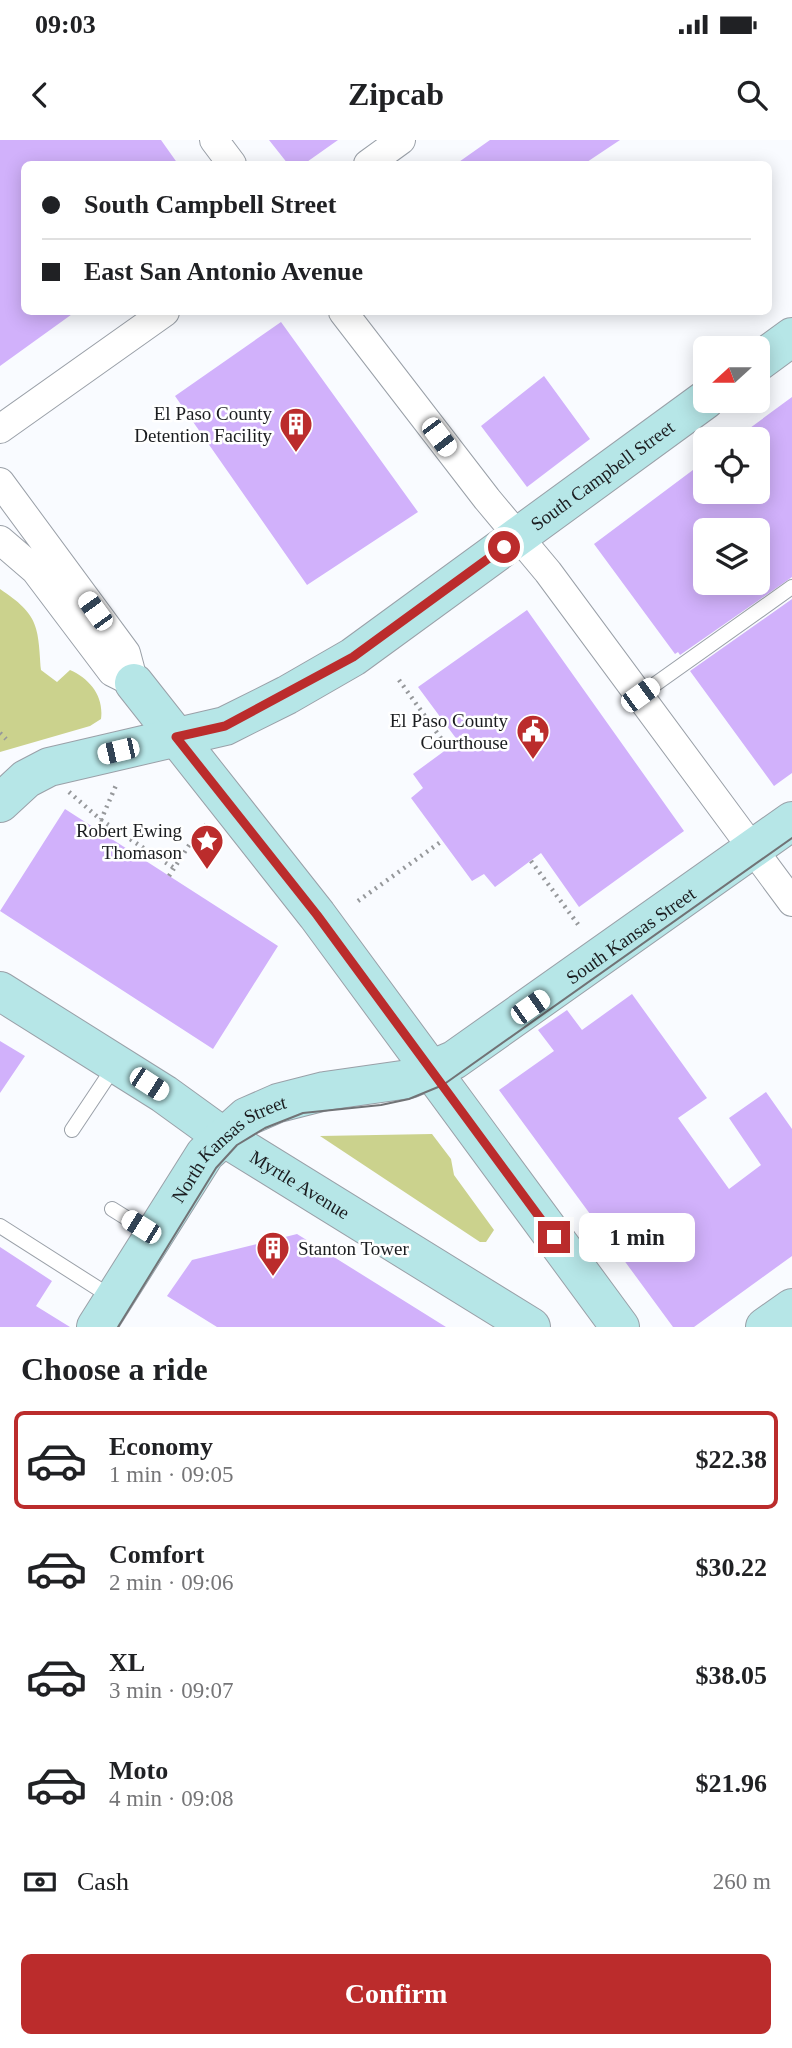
<!DOCTYPE html>
<meta charset="utf-8">
<style>
body{margin:0;font-family:"Times New Roman",serif;background:#f6f6f6;color:#202124;height:100vh;display:flex;flex-direction:column;font-size:26px;white-space:nowrap}
*{box-sizing:border-box;margin:0}
p{font-size:23px;color:#757577}
.icon{flex:none;width:38px;height:38px;fill:none;stroke:currentColor;stroke-width:2;stroke-linecap:round;stroke-linejoin:round}
.map{position:relative;height:1187px;overflow:hidden}
.sheet{display:flex;flex-direction:column;background:#fff;flex:1}
.sheet>*{flex:none}
.hud{position:absolute;left:21px;top:21px;width:751px;height:154px;border-radius:10px;box-shadow:0 4px 18px #0003;display:grid;align-content:center;height:154px;padding:0 21px;background:#fff}
.needle{width:46px;rotate:249deg}
.controls{position:absolute;left:693px;top:196px;display:grid;gap:14px}
.controls a{display:grid;place-items:center;width:77px;height:77px;border-radius:10px;background:#fff;box-shadow:0 4px 18px #0003;font-size:35px}
.end{position:absolute;width:32px;height:32px;margin:-16px;border:9px solid #bb2c2c;background:#fff;box-shadow:0 0 0 4px #fff}
.from{border-radius:50%}
.bubble{position:absolute;height:49px;border-radius:10px;background:#fff;box-shadow:0 4px 18px #0003;font-size:23px;font-weight:800;line-height:49px;text-align:center}
.car{position:absolute;width:21px;height:42px;margin:-21px -10px;border-radius:9px;box-shadow:0 0 5px 2px #0007;background:linear-gradient(#fff 24%,#345 0 40%,#fff 0 76%,#345 0 86%,#fff 0)}
.hud b{display:flex;align-items:center;gap:24px;height:66px;font-size:26px}
.hud b+b{border-top:2px solid #e0e0e0}
.hud i{width:18px;height:18px;background:#202124}
ul{padding:0;list-style:none}
li{display:flex;align-items:center;gap:21px;height:98px;margin:0 14px 10px;padding:0 7px;border:4px solid transparent;border-radius:10px}
li div{flex:1}
li b{display:block;font-size:26px}
li em{font-style:normal;font-weight:800}
li.selected{border-color:#bb2c2c}
li>.icon{width:63px;height:63px;stroke-width:1.5}
h2{padding:0 21px;font-size:32px;line-height:84px}
.pay{display:flex;align-items:center;gap:18px;height:77px;padding:0 21px;font-size:26px}
.pay p{margin-inline-start:auto}
.action{display:flex;gap:14px;margin-top:auto;padding:14px 21px}
.action a{flex:1;height:80px;border-radius:10px;background:#bb2c2c;color:#fff;font-size:28px;font-weight:800;line-height:80px;text-align:center}
.status{display:flex;justify-content:space-between;align-items:center;height:49px;padding:0 35px;background:#fff;direction:ltr}
.status svg{height:19px;fill:currentColor}
header{display:flex;justify-content:space-between;align-items:center;height:91px;padding:0 21px;background:#fff;font-size:32px;font-weight:800}
.map>svg:first-child{display:block}
.green{fill:#cbd28d}
.building{fill:#d1b1fb;fill-rule:evenodd}
.lines{fill:none;stroke-linecap:round;stroke-linejoin:round}
.lane-casing{stroke:#9aa0a8;stroke-width:16}
.street-casing{stroke:#9aa0a8;stroke-width:30}
.secondary-casing{stroke:#9aa0a8;stroke-width:40}
.path{stroke:#96989b;stroke-width:4.5;stroke-dasharray:2 5;stroke-linecap:butt}
.lane{stroke:#fff;stroke-width:14}
.street{stroke:#fff;stroke-width:28}
.secondary{stroke:#b6e6e7;stroke-width:38}
.tram{stroke:#717376;stroke-width:2}
.route{stroke:#bb2c2c;stroke-width:9}
.labels{text-anchor:middle;stroke-width:5;stroke-linejoin:round;paint-order:stroke}
.poi-label{font-size:19px;fill:#1b1d20;stroke:#fff;text-anchor:end}
.street-label{font-size:19px;fill:#1b1d20;stroke:#fff}
</style>
<div class="status"><b>09:03</b><svg viewBox="0 0 49 12"><path d="M0 12V9h3v3zM5 12V6h3v6zM10 12V3h3v9zM15 12V0h3v12zM26 1h20v11H26zM47 4h2v5h-2z"/></svg></div>
<header><svg class="icon" aria-label="back" viewBox="0 0 24 24"><path d="M15 5l-7 7 7 7"/></svg>Zipcab<svg class="icon" aria-label="search" viewBox="0 0 24 24"><circle cx="10" cy="10" r="6"/><path d="M15 15l6 6"/></svg></header>
<div class="map">
<svg width="792" height="1187" viewBox="0 0 792 1187">
<rect width="100%" height="100%" fill="#f9fbff"/>
<!-- green -->
<path class="green" d="M0,449C39,475 38,486 41,530L57,542L70,530C90,539 104,556 101,579L90,586L0,612Z
M432,994L451,1019L454,1035L494,1090L486,1102H480L320,996Z"/>
<!-- building -->
<path class="building" d="M0,0H161L178,24H24V172H75L0,226Z
M269,0H338L304,24H288Z
M490,0H620L584,24H456Z
M281,182L418,372L307,445L175,256Z
M544,236L590,299L527,347L481,286Z
M792,257V437L680,515L678,512L675,514L594,404L705,321V352H758V299H735ZM705,390H758V443H705Z
M792,459V633L774,646L690,531Z
M527,470L684,691L579,767L541,713L495,747L484,734L472,741L411,658L423,648L413,634L458,601L418,547Z
M65,669L278,806L213,909L0,771Z
M632,854L707,958L678,978L729,1049L761,1025L729,978L766,952L792,989V1116L694,1187H673L499,950L554,911L538,890L567,870L582,890Z
M0,901L25,916L0,953Z
M297,1094L446,1187H217L167,1156L192,1120Z
M0,1107L52,1141L36,1166L70,1187H0Z"/>
<g class="lines">
<defs>
<path id="lane" d="M640,555L792,447
M72,990L116,924
M112,1069L152,1094
M0,1086L113,1158"/>
<path id="street" d="M214,0L232,24
M368,24L401,0
M343,172L487,359L548,432L792,762
M0,289L165,172
M0,342L126,513L134,543
M0,400L35,430L112,532L134,543"/>
<g id="secondary">
<path d="M758,222L792,197"/>
<path d="M134,543L317,775L620,1187"/>
<path id="s1" d="M0,663L26,639L49,627L225,586L287,555L353,517L705,260"/>
<path id="s2" d="M0,851L164,954L222,996L531,1187"/>
<path id="s3" d="M96,1187L205,1014L246,977L278,963L325,951L409,939L454,920L792,681"/>
<path d="M765,1187L792,1168"/>
</g>
</defs>
<!-- lane casing -->
<use href="#lane" class="lane-casing"/>
<!-- street casing -->
<use href="#street" class="street-casing"/>
<!-- secondary casing -->
<use href="#secondary" class="secondary-casing"/>
<!-- path -->
<path class="path" d="M399,540L448,608
M0,593L6,599
M69,652L101,680L117,643
M101,680L174,728
M531,721L580,787
M169,736L197,693L206,685
M358,761L442,701"/>
<!-- lane -->
<use href="#lane" class="lane"/>
<!-- street -->
<use href="#street" class="street"/>
<!-- secondary -->
<use href="#secondary" class="secondary"/>
<!-- tram -->
<path class="tram" d="M118,1187L216,1028L237,1005L265,988L303,973L381,965L409,959L443,945L792,698"/>
</g>
<g class="lines">
<!-- route -->
<path class="route" d="M504,407L353,517L225,586L176,597L317,775L554,1097"/>
</g>
<!-- icons -->
<defs>
<symbol id="building-pin" viewBox="-11 -11 22 30"><path d="M0 17L-7.5 6A9.5 9.5 0 1 1 7.5 6Z" fill="#bb2c2c" stroke="#fff"/><path d="M-4-6H4V6H1V3H-1V6H-4ZM-2.5-4.3h1.7v1.8h-1.7ZM.8-4.3h1.7v1.8H.8ZM-2.5-1h1.7V.8h-1.7ZM.8-1h1.7V.8H.8Z" fill="#fff"/></symbol>
<symbol id="civic-pin" viewBox="-11 -11 22 30"><path d="M0 17L-7.5 6A9.5 9.5 0 1 1 7.5 6Z" fill="#bb2c2c" stroke="#fff"/><path d="M-.6-6.5H3V-4.5H.6V-3L4-1V1h2V6H-6V1h2V-1L-.6-3ZM-1.2 2.5V6h2.4V2.5Z" fill="#fff"/></symbol>
<symbol id="sight-pin" viewBox="-11 -11 22 30"><path d="M0 17L-7.5 6A9.5 9.5 0 1 1 7.5 6Z" fill="#bb2c2c" stroke="#fff"/><path d="M0-6L1.8-2.2L6-1.7L2.9 1.2L3.7 5.4L0 3.3L-3.7 5.4L-2.9 1.2L-6-1.7L-1.8-2.2Z" fill="#fff"/></symbol>
</defs>
<g fill-rule="evenodd">
<use href="#building-pin" x="277" y="265" width="38" height="52"/>
<use href="#civic-pin" x="514" y="572" width="38" height="52"/>
<use href="#sight-pin" x="188" y="682" width="38" height="52"/>
<use href="#building-pin" x="254" y="1089" width="38" height="52"/>
</g>
<g class="labels">
<!-- poi labels -->
<g class="poi-label">
<text x="272" y="280">El Paso County<tspan x="272" dy="22">Detention Facility</tspan></text>
<text x="508" y="587">El Paso County<tspan x="508" dy="22">Courthouse</tspan></text>
<text x="182" y="697">Robert Ewing<tspan x="182" dy="22">Thomason</tspan></text>
<text x="298" y="1115" text-anchor="start">Stanton Tower</text>
</g>
<!-- street labels -->
<g class="street-label">
<text dy="7" stroke="none"><textPath href="#s1" startOffset="696">South Campbell Street</textPath></text>
<text dy="7" stroke="none"><textPath href="#s3" startOffset="693">South Kansas Street</textPath></text>
<text dy="7" stroke="none"><textPath href="#s3" startOffset="226">North Kansas Street</textPath></text>
<text dy="7" stroke="none"><textPath href="#s2" startOffset="357">Myrtle Avenue</textPath></text>
</g>
</g>
</svg>
<div class="controls">
<a><svg class="needle" viewBox="-14 -14 28 28"><path d="M0-13l5 13h-10z" fill="#e53935"/><path d="M0 13l5-13h-10z" fill="#757577"/></svg></a>
<a><svg class="icon" aria-label="locate" viewBox="0 0 24 24"><circle cx="12" cy="12" r="6"/><path d="M12 2v4M12 18v4M2 12h4M18 12h4"/></svg></a>
<a><svg class="icon" aria-label="layers" viewBox="0 0 24 24"><path d="M12 4l9 5-9 5-9-5zM3 14l9 5 9-5"/></svg></a>
</div>
<i class="end from" style="left:504px;top:407px"></i>
<i class="end" style="left:554px;top:1097px"></i>
<div class="bubble" style="left:579px;top:1073px;width:116px">1 min</div>
<i class="car" style="left:439px;top:297px;rotate:143deg"></i>
<i class="car" style="left:95px;top:471px;rotate:324deg"></i>
<i class="car" style="left:640px;top:555px;rotate:54deg"></i>
<i class="car" style="left:118px;top:611px;rotate:257deg"></i>
<i class="car" style="left:530px;top:867px;rotate:55deg"></i>
<i class="car" style="left:149px;top:944px;rotate:123deg"></i>
<i class="car" style="left:141px;top:1087px;rotate:302deg"></i>
<div class="hud">
<b><i class="from"></i>South Campbell Street</b>
<b><i></i>East San Antonio Avenue</b>
</div>
</div>
<section class="sheet">
<h2>Choose a ride</h2>
<ul>
<li class="selected"><svg class="icon" aria-label="car" viewBox="0 0 24 24"><path d="M5 17H2v-5l4-1 3-4h7l3 4 3 1v5h-3M9 17h6M6 11h13"/><circle cx="7" cy="17" r="2"/><circle cx="17" cy="17" r="2"/></svg><div><b>Economy</b><p>1 min · 09:05</p></div><em>$22.38</em></li>
<li><svg class="icon" aria-label="car" viewBox="0 0 24 24"><path d="M5 17H2v-5l4-1 3-4h7l3 4 3 1v5h-3M9 17h6M6 11h13"/><circle cx="7" cy="17" r="2"/><circle cx="17" cy="17" r="2"/></svg><div><b>Comfort</b><p>2 min · 09:06</p></div><em>$30.22</em></li>
<li><svg class="icon" aria-label="car" viewBox="0 0 24 24"><path d="M5 17H2v-5l4-1 3-4h7l3 4 3 1v5h-3M9 17h6M6 11h13"/><circle cx="7" cy="17" r="2"/><circle cx="17" cy="17" r="2"/></svg><div><b>XL</b><p>3 min · 09:07</p></div><em>$38.05</em></li>
<li><svg class="icon" aria-label="car" viewBox="0 0 24 24"><path d="M5 17H2v-5l4-1 3-4h7l3 4 3 1v5h-3M9 17h6M6 11h13"/><circle cx="7" cy="17" r="2"/><circle cx="17" cy="17" r="2"/></svg><div><b>Moto</b><p>4 min · 09:08</p></div><em>$21.96</em></li>
</ul>
<div class="pay"><svg class="icon" aria-label="cash" viewBox="0 0 24 24"><path d="M3 7h18v10H3z"/><circle cx="12" cy="12" r="2"/></svg>Cash<p>260 m</p></div>
<div class="action"><a>Confirm</a></div>
</section>
